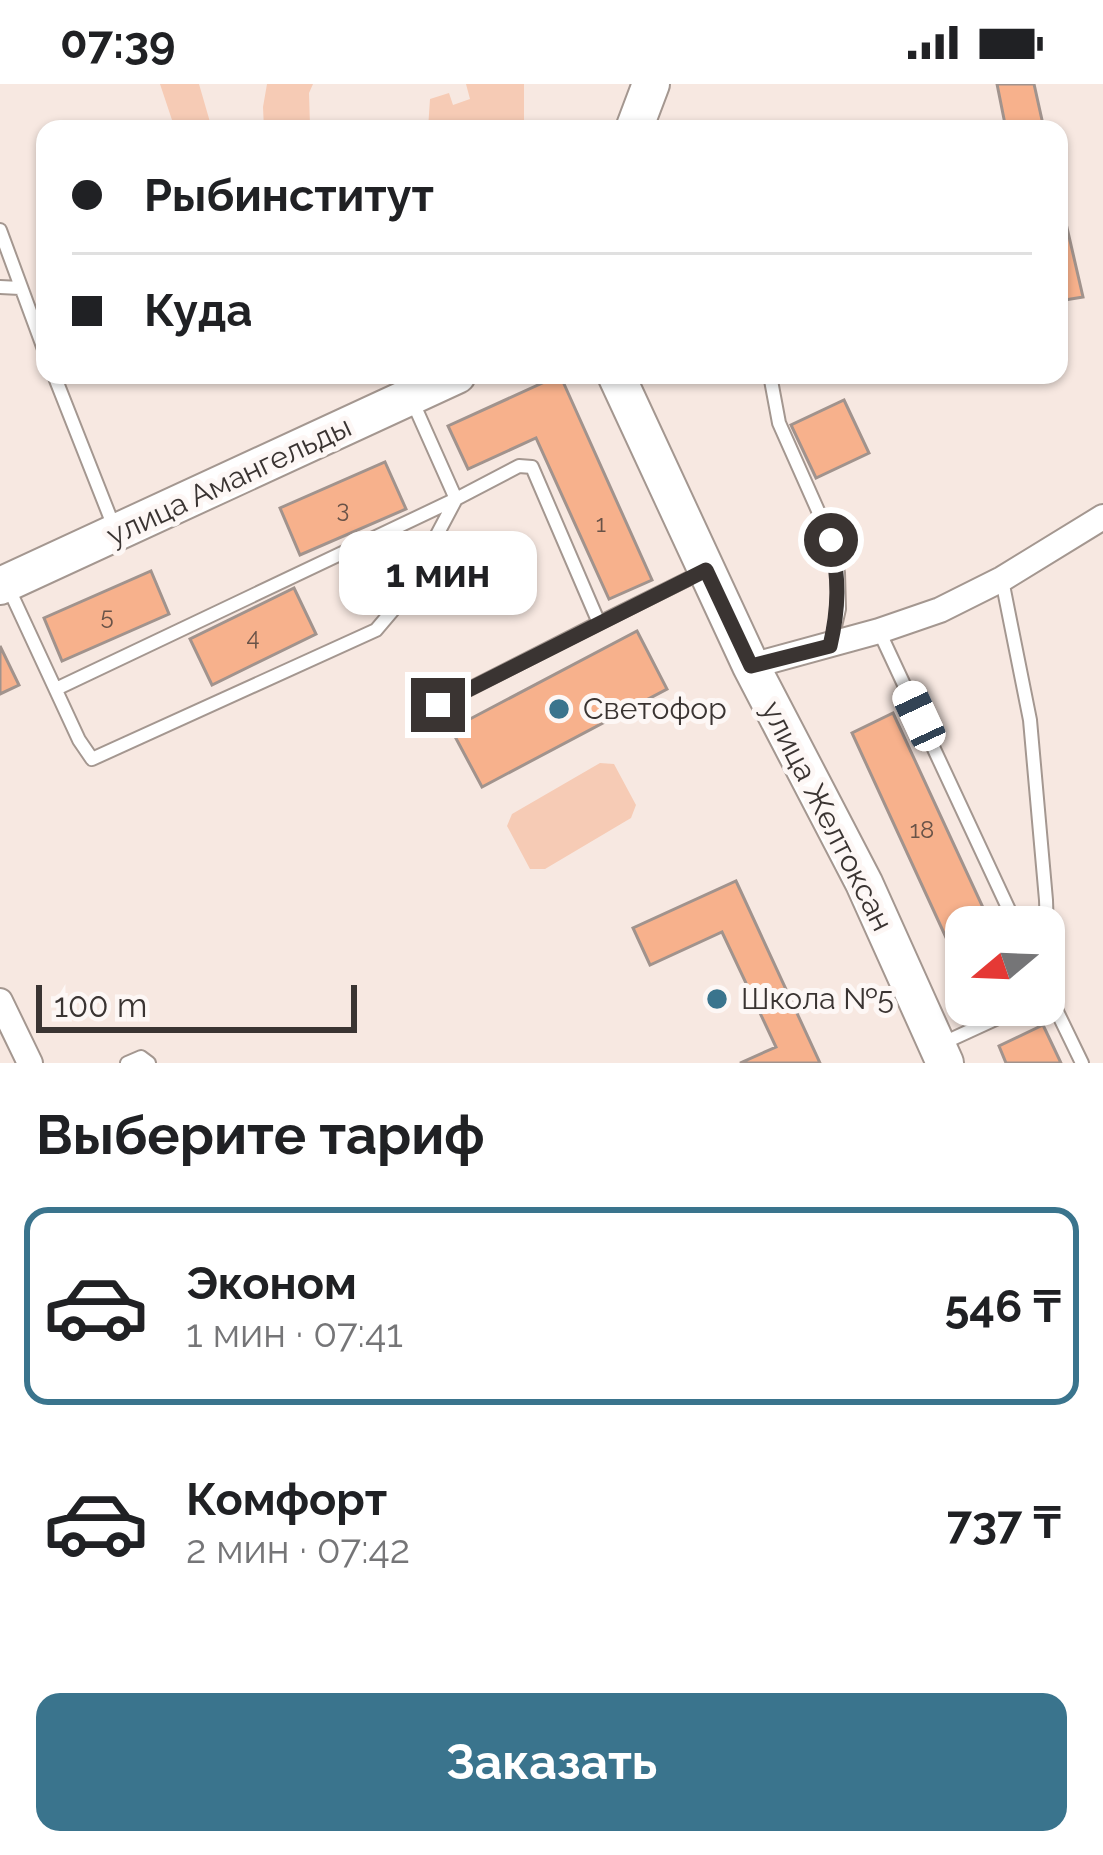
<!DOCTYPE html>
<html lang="ru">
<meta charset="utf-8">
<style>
body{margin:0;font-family:Raleway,sans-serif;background:#f2f2f2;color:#202124;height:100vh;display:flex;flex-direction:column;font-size:45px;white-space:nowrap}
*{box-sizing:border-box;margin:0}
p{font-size:39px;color:#757577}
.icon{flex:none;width:66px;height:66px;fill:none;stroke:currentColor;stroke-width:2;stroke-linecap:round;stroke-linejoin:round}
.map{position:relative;height:979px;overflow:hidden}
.details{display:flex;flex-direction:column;background:#fff;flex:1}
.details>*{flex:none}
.hud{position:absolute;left:36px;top:36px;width:1032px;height:264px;border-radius:24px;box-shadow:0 3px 9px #0004;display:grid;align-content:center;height:264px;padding:0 36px;background:#fff}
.needle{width:78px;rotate:251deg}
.tools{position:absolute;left:945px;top:822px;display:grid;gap:24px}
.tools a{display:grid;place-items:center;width:120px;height:120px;border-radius:24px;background:#fff;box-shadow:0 3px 9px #0004;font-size:60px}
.scale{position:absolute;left:36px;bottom:30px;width:321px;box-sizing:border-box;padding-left:12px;border:6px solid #3a3432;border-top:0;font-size:33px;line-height:42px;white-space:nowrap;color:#3a3432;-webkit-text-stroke:9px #fdf7f5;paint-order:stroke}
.end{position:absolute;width:54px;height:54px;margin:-27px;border:15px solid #3a3432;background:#fff;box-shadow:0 0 0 6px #fff}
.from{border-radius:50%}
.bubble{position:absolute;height:84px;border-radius:24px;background:#fff;box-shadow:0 3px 9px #0004;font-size:39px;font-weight:700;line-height:84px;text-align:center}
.car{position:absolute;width:36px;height:72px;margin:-36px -18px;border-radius:15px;box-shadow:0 0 9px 3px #0007;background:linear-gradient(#fff 24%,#345 0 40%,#fff 0 76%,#345 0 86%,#fff 0)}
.hud b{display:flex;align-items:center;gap:42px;height:114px;font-size:45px}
.hud b+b{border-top:3px solid #e0e0e0}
.hud i{width:30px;height:30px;background:#202124}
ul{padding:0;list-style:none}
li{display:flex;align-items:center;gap:36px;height:198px;margin:0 24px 18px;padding:0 12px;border:6px solid transparent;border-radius:24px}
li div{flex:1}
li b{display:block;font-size:45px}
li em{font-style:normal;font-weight:700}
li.active{border-color:#3a748d}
li>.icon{width:108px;height:108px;stroke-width:1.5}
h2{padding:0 36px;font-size:54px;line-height:144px}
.cta{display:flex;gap:24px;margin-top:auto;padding:24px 36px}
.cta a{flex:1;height:138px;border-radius:24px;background:#3a748d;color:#fff;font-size:48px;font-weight:700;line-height:138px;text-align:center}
.status{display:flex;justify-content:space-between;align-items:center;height:84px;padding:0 60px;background:#fff;direction:ltr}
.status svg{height:33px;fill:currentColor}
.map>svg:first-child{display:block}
.green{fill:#f6cbb5}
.building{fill:#f7b18c;stroke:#a1938d;stroke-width:3}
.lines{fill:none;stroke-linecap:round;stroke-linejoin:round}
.lane-casing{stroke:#a49790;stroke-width:16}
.street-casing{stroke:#a49790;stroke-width:28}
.secondary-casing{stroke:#a49790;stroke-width:40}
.lane{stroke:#fff;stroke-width:12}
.street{stroke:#fff;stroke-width:24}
.secondary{stroke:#fff;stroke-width:36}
.route{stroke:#3a3432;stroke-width:15}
.poi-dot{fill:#3a748d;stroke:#fdf7f5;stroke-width:4.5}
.labels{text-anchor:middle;stroke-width:10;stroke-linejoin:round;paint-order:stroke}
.number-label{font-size:24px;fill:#695348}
.street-label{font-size:30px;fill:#3a3432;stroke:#fdf7f5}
.poi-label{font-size:30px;fill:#3a3432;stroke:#fdf7f5;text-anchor:start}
</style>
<div class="status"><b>07:39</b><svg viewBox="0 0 49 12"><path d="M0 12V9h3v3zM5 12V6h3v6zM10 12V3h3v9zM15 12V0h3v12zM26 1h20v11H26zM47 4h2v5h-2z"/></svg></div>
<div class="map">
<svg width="1103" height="979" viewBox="0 0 1103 979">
<rect width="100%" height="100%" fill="#f7e8e1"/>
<!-- green -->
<path class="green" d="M160,0H199L212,45H175Z
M267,0H313L309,9L310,42L300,45H264L263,23Z
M466,0H524V45H428L430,15L449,9L453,21L470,15Z
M600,679L614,680L636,721L631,734L545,785H530L507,742L512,730Z"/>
<!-- building -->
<path class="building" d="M997,0H1034L1044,45H1006Z
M1059,109L1083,213L1059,217Z
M560,291L652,496L609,515L536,354L468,385L448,342Z
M844,316L869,369L816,394L791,341Z
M385,378L406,425L300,471L280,424Z
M151,487L169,530L62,577L44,534Z
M294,504L316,550L212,601L190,555Z
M637,547L667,605L482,703L451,645Z
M0,562L19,601L0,610Z
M893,629L992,843H966V897L852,649Z
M736,797L820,979H740L776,963L722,848L650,881L633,844Z
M1043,941L1061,979H1006L999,962Z"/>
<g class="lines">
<defs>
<path id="lane" d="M0,146L45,268
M0,203L20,204
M54,291L114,443
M770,291L779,339L831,456L838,489L839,525L831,560
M1002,496L1030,636L1046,816L1049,911L1082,979
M9,505L79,656L92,675L376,546L404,513L456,415L411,314
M599,539L700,489
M879,547L1017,843
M56,605L456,415L519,382L532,383L599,539L438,621
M939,961L1026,921
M127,979L141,973L149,979"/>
<path id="street" d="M751,582L879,547L940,526L1002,495L1103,433
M0,917L30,979"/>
<path id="secondary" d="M634,45L651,0
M616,291L751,582L864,799L945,979
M0,502L457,291"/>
</defs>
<!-- lane casing -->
<use href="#lane" class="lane-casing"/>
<!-- street casing -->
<use href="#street" class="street-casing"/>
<!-- secondary casing -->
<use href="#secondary" class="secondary-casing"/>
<!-- lane -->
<use href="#lane" class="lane"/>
<!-- street -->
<use href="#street" class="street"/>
<!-- secondary -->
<use href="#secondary" class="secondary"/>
</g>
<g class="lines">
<!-- route -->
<path class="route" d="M438,621L706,486L751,582L830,562C839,524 839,494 831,456"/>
</g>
<!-- markers -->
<g class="poi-dot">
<circle cx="559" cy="625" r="12"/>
<circle cx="717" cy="915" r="12"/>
</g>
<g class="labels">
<!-- number labels -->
<g class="number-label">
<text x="343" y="433">3</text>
<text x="601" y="448">1</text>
<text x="107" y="540">5</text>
<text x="253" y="561">4</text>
<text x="922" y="754">18</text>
</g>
<!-- street labels -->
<g class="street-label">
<text transform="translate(229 397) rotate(-25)" y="10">улица Амангельды</text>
<text transform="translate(827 732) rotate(63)" y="10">улица Желтоксан</text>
</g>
<!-- poi labels -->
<g class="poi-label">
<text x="583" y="635">Светофор</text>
<text x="741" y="925">Школа №5</text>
</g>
</g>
</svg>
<div class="tools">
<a><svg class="needle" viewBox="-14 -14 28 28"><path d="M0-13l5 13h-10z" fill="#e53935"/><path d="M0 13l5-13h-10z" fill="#757577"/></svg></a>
</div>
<div class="scale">100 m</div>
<i class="end from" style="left:831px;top:456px"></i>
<i class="end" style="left:438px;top:621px"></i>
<div class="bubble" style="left:339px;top:447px;width:198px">1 мин</div>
<i class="car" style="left:919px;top:632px;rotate:335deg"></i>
<div class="hud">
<b><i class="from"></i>Рыбинститут</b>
<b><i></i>Куда</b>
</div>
</div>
<section class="details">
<h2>Выберите тариф</h2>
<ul>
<li class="active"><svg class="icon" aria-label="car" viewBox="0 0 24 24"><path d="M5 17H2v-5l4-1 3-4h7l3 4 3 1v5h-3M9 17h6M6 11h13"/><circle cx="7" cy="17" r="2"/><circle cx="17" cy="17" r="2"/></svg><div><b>Эконом</b><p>1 мин · 07:41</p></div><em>546 ₸</em></li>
<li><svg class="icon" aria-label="car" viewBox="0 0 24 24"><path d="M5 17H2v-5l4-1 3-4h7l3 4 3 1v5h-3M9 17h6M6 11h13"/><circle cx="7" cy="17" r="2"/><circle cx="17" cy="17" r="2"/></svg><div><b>Комфорт</b><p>2 мин · 07:42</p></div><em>737 ₸</em></li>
</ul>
<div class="cta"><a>Заказать</a></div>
</section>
